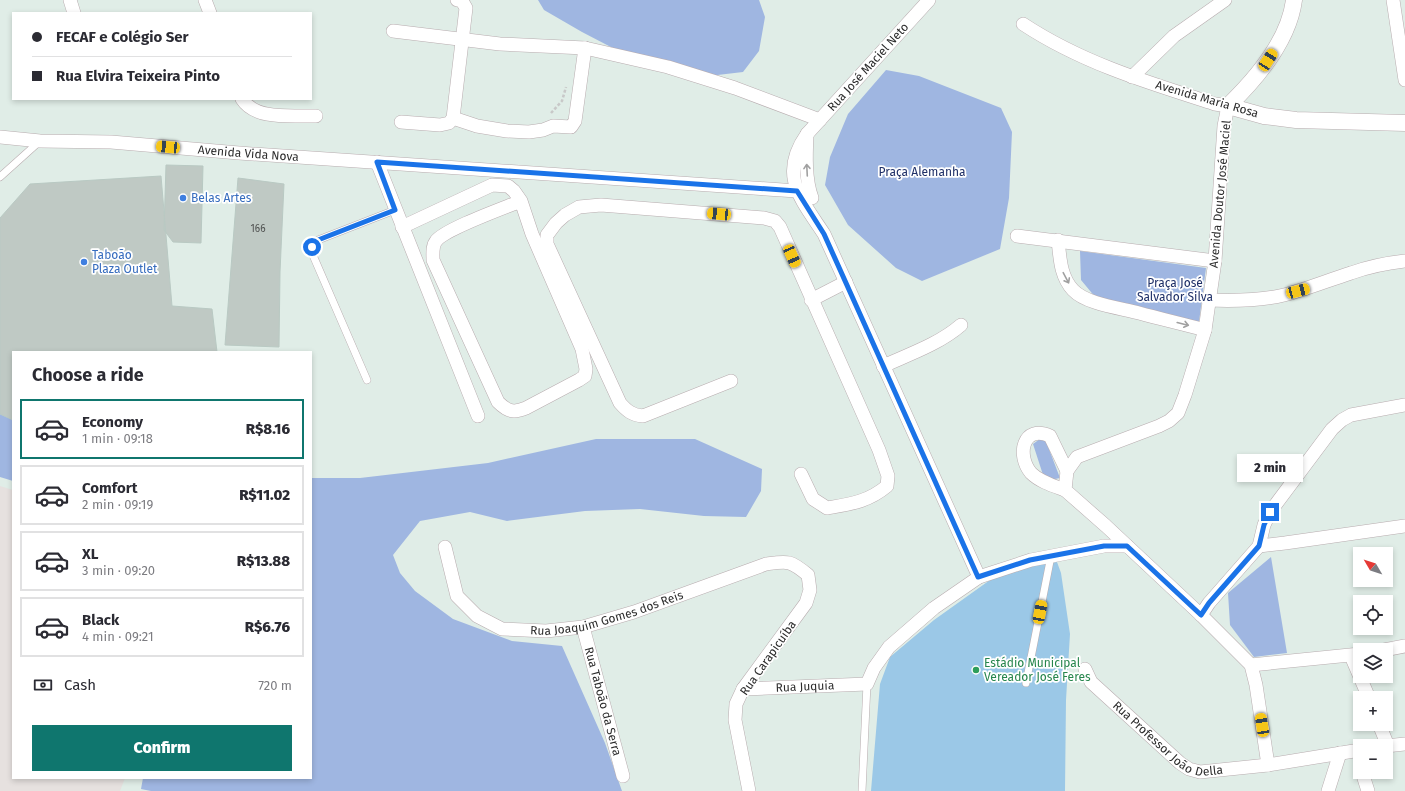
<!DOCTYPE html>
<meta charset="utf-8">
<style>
body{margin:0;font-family:"Fira Sans",sans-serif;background:#f2f2f3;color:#2b2b33;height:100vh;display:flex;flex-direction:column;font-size:15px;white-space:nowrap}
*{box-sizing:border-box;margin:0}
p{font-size:13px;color:#7c7c81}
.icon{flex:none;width:22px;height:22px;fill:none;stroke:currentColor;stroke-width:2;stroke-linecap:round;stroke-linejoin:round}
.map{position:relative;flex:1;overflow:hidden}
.sheet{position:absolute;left:12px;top:351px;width:300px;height:428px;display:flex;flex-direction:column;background:#fff;border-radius:0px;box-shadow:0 2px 6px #0003}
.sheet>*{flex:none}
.hud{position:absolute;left:12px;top:12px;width:300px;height:88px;border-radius:0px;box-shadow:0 2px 6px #0003;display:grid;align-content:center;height:88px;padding:0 20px;background:#fff}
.needle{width:26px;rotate:309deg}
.buttons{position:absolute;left:1353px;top:547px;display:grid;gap:8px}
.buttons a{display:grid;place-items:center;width:40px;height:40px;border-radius:0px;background:#fff;box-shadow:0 2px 6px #0003;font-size:20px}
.end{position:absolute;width:18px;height:18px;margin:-9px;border:5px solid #1a73e8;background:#fff;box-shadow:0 0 0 2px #fff}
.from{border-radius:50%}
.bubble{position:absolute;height:28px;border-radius:0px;background:#fff;box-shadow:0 2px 6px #0003;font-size:13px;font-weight:800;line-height:28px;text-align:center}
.car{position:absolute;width:12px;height:24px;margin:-12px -6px;border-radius:5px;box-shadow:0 0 3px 1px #0007;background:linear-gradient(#f5c518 24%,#345 0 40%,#f5c518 0 76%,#345 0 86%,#f5c518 0)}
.hud b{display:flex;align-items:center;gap:14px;height:38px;font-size:15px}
.hud b+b{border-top:1px solid #e1e1e2}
.hud i{width:10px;height:10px;background:#2b2b33}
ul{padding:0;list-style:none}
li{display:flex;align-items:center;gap:12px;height:60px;margin:0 8px 6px;padding:0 12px;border:2px solid #e1e1e2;border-radius:0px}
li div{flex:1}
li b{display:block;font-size:15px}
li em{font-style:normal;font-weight:800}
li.selected{border-color:#0f766e}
li>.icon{width:36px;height:36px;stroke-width:1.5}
h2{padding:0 20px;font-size:18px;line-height:48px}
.pay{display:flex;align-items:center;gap:10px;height:44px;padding:0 20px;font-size:15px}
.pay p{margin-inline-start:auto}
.primary-button{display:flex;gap:8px;margin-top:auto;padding:8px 20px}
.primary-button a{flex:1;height:46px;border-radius:0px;background:#0f766e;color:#fff;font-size:16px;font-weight:800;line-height:46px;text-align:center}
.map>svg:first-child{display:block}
.industrial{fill:#e6e1df}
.green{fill:#9fb6e1}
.pitch{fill:#9bc8e7}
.building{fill:#bfc9c4;stroke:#b9c9c3}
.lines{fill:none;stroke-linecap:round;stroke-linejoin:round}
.service-casing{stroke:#b8acaf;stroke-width:8}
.minor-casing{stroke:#b8acaf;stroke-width:14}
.tertiary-casing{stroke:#b8acaf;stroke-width:17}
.path{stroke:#c8c8c8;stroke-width:2.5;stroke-dasharray:3 2;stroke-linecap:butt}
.service{stroke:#fff;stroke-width:7}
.minor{stroke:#fff;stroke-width:13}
.tertiary{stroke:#fff;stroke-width:16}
.oneway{stroke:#a0a0a0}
.route{stroke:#1a73e8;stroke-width:5}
.shop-dot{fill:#3f7fe0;stroke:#fff;stroke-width:1.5}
.leisure-dot{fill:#2e9e5b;stroke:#fff;stroke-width:1.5}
.labels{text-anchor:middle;stroke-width:3.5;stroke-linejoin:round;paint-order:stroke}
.number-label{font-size:10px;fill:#515352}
.street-label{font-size:12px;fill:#2c2c2c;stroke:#fff}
.park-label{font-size:12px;fill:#1e2f67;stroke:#fff}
.shop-label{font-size:12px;fill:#366cbe;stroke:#fff;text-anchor:start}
.leisure-label{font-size:12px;fill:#27864d;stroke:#fff;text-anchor:start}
</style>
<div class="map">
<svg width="1405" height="791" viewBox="0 0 1405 791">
<rect width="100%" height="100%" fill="#e0ede7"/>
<!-- industrial -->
<path class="industrial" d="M0,486L13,490V778H125L120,791H0Z"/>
<!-- green -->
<path class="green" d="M538,0H759L765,17L759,51L743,72L709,76L632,58L582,32L544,10Z
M886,70L919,76L1001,108L1012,132L1009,198L1000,249L922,281L896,268L848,225L825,185L830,157L848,114Z
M1080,251L1206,268L1199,322L1096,298L1081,280Z
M0,414L13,420V481L0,477Z
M1044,436L1060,478L1045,481L1033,444Z
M596,439H695L762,469L761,491L746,517L704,516L640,509L585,511L507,521L470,512L420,521L393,555L400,573L415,591L453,619L512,641L562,646L605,743L622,791H151L141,789L143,778H311V478H360L488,463Z
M1271,557L1287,653L1254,657L1230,625L1228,593Z"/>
<!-- pitch -->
<path class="pitch" d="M1057,562L1061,573L1070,634L1066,700L1065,791H871L880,684L890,657L934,620L1004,570Z"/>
<!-- building -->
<path class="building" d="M166,165L203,166L201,243L173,242L164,230Z
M161,176L172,306L212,309L217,352H13V420L0,414V218L30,184Z
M238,178L284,184L280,272L279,347L225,345Z"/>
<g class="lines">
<defs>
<path id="service" d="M0,177L40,141
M367,380L312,253C312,247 313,244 318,240L395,210
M1026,683L1051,556
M862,791L867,684"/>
<g id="minor">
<path d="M70,0L74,13"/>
<path d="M205,0L210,13"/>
<path d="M929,0L807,134C778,175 801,199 824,234L979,577"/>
<path d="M1393,0L1405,80"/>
<path d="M1023,24C1082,63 1149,83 1215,104L1228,106L1224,126L1215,261L1205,330L1185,395L1178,413L1169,421L1159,426L1077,457L1067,471L1065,490L1106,526L1201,615L1251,665L1256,685L1268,765"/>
<path d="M393,31L500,44L585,48L668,67L735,88L820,120"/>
<path d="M1132,77L1174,36L1225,0"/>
<path d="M242,99C256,121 293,115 316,116"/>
<path d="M453,118L477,126L507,131L529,132L543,130L553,126L571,127L575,121L585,48"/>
<path d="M401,122L440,125L449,123L453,118L466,8L462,1L457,0"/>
<path d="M807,134C806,155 805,179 812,198"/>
<path id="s1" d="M0,137L40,141L111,142L239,153L797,191H809"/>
<path d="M377,162L478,416"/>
<path d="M402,227L492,185L508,186L514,191L521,201L532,234L582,349L586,369L585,376L579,380L526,408C514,413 508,412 498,402L433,260C433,254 432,246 436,241C445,229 504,208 521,201"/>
<path d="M1017,236L1215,261"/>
<path d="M1058,240C1060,257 1060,276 1073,290C1086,304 1120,308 1139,313C1161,319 1183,324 1205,330"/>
<path d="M811,300L846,282"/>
<path d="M1208,300C1234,301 1260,301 1284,295C1307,289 1329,280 1351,273C1368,267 1387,263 1405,261"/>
<path d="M883,366C910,354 939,344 961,325"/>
<path d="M731,381L643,416C632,415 627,411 620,403L547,244V235L556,223L565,215L579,207L601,205L764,218L775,221L780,227L879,450L888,476L887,486C868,502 850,504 827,508L813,499L801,474"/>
<path d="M1065,490C1054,486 1040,482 1031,473C1016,455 1023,424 1050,436L1067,471"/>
<path d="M1259,546L1285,543L1405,526"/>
<path id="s2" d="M445,547L457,596L477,616L502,629L546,631L583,627L634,612L766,564C788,561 790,560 808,575L810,590L806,603L743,689L736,704L735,720L749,791"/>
<path d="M1201,615L1209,603L1259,546L1264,525L1270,512L1332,429L1342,420L1351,415L1405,405"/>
<path id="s3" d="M583,627L623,776"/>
<path d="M1384,650L1405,646"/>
<path d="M1351,656L1369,698"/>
<path d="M1251,665L1360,654"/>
<path id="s4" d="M1085,669L1091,682L1180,763L1189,769L1200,772L1268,765L1360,750"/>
<path id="s5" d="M743,689L867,684L874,668L889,647L934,608L979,577L1031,560L1104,546H1127"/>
<path d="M1379,724L1388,746"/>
<path d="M1386,746L1405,744"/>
<path d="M1362,772L1368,791"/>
<path d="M1328,791L1340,753"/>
</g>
<path id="tertiary" d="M1228,106L1264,116L1296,120L1405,123
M1228,106C1256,79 1289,40 1294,0"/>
</defs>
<!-- service casing -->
<use href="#service" class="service-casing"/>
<!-- minor casing -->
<use href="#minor" class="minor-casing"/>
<!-- tertiary casing -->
<use href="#tertiary" class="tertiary-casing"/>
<!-- path -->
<path class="path" d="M551,113L562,101L566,87"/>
<!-- service -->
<use href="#service" class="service"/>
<!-- minor -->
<use href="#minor" class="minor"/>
<!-- tertiary -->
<use href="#tertiary" class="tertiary"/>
</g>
<!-- one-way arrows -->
<defs><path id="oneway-shaft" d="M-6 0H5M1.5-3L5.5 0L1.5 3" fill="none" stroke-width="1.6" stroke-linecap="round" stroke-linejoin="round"/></defs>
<g class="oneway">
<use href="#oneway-shaft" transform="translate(807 170) rotate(-93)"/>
<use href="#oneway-shaft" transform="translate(1066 278) rotate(62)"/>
<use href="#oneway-shaft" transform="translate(1183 324) rotate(14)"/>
</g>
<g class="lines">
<!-- route -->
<path class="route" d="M312,247L315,242L318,240L395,210L377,162L797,191L824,234L978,577L1030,560L1104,546H1127L1201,615L1209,603L1259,546L1264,525L1270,512"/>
</g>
<!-- markers -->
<g class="shop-dot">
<circle cx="183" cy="198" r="4"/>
<circle cx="84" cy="262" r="4"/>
</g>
<circle class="leisure-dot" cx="976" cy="670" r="4"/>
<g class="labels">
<!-- number labels -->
<g class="number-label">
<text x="258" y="232">166</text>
</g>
<!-- street labels -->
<g class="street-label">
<text transform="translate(868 67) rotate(-48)" y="4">Rua José Maciel Neto</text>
<text transform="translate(1207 99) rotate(16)" y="4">Avenida Maria Rosa</text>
<text dy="4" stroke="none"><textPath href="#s1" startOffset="249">Avenida Vida Nova</textPath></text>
<text transform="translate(1220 194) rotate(-85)" y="4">Avenida Doutor José Maciel</text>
<text dy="4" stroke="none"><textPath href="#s2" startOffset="214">Rua Joaquim Gomes dos Reis</textPath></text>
<text transform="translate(768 658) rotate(-55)" y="4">Rua Carapicuíba</text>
<text dy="4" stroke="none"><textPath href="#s5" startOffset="62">Rua Juquia</textPath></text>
<text dy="4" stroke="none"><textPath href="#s3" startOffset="77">Rua Taboão da Serra</textPath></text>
<text dy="4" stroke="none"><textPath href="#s4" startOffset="113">Rua Professor João Della</textPath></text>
</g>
<!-- park labels -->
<g class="park-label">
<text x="922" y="176">Praça Alemanha</text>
<text x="1175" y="287">Praça José<tspan x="1175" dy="14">Salvador Silva</tspan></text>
</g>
<!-- shop labels -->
<g class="shop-label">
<text x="191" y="202">Belas Artes</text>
<text x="92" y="259">Taboão<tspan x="92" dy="14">Plaza Outlet</tspan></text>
</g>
<!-- leisure labels -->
<g class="leisure-label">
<text x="984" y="667">Estádio Municipal<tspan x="984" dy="14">Vereador José Feres</tspan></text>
</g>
</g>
</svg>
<div class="buttons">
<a><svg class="needle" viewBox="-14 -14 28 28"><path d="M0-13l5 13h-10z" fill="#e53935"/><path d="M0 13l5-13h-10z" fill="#7c7c81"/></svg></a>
<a><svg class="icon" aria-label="locate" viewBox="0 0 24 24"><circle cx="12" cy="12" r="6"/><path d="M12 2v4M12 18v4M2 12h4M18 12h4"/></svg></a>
<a><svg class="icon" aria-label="layers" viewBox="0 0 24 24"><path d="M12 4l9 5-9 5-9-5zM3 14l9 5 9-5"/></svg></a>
<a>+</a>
<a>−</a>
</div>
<i class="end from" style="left:312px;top:247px"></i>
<i class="end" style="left:1270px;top:512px"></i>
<div class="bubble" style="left:1237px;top:454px;width:66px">2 min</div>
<i class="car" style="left:1268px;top:60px;rotate:33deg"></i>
<i class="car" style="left:168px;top:147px;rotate:275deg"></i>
<i class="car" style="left:719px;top:214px;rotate:275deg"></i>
<i class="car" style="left:792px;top:256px;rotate:156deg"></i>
<i class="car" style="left:1298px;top:291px;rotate:75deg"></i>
<i class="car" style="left:1040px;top:612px;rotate:11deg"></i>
<i class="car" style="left:1262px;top:725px;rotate:351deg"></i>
<div class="hud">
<b><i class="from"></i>FECAF e Colégio Ser</b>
<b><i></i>Rua Elvira Teixeira Pinto</b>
</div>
<section class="sheet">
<h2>Choose a ride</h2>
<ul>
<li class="selected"><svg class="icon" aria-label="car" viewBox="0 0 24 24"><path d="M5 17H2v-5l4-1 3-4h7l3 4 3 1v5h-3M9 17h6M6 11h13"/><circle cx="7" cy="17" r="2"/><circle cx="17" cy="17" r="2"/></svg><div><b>Economy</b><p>1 min · 09:18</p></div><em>R$8.16</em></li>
<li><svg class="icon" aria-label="car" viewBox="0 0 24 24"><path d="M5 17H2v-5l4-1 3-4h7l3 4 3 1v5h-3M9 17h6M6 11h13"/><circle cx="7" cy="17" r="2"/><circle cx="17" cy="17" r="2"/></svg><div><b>Comfort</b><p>2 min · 09:19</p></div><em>R$11.02</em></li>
<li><svg class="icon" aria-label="car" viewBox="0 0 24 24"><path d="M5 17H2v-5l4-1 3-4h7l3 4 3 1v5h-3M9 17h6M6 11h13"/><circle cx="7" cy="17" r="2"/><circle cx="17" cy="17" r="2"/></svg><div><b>XL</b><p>3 min · 09:20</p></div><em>R$13.88</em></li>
<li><svg class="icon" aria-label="car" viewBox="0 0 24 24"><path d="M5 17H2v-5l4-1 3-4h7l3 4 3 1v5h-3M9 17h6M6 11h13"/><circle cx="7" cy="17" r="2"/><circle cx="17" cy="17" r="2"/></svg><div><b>Black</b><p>4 min · 09:21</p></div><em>R$6.76</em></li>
</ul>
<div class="pay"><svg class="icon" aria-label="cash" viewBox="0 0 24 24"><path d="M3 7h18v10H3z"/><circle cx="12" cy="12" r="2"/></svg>Cash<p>720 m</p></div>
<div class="primary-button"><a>Confirm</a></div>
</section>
</div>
